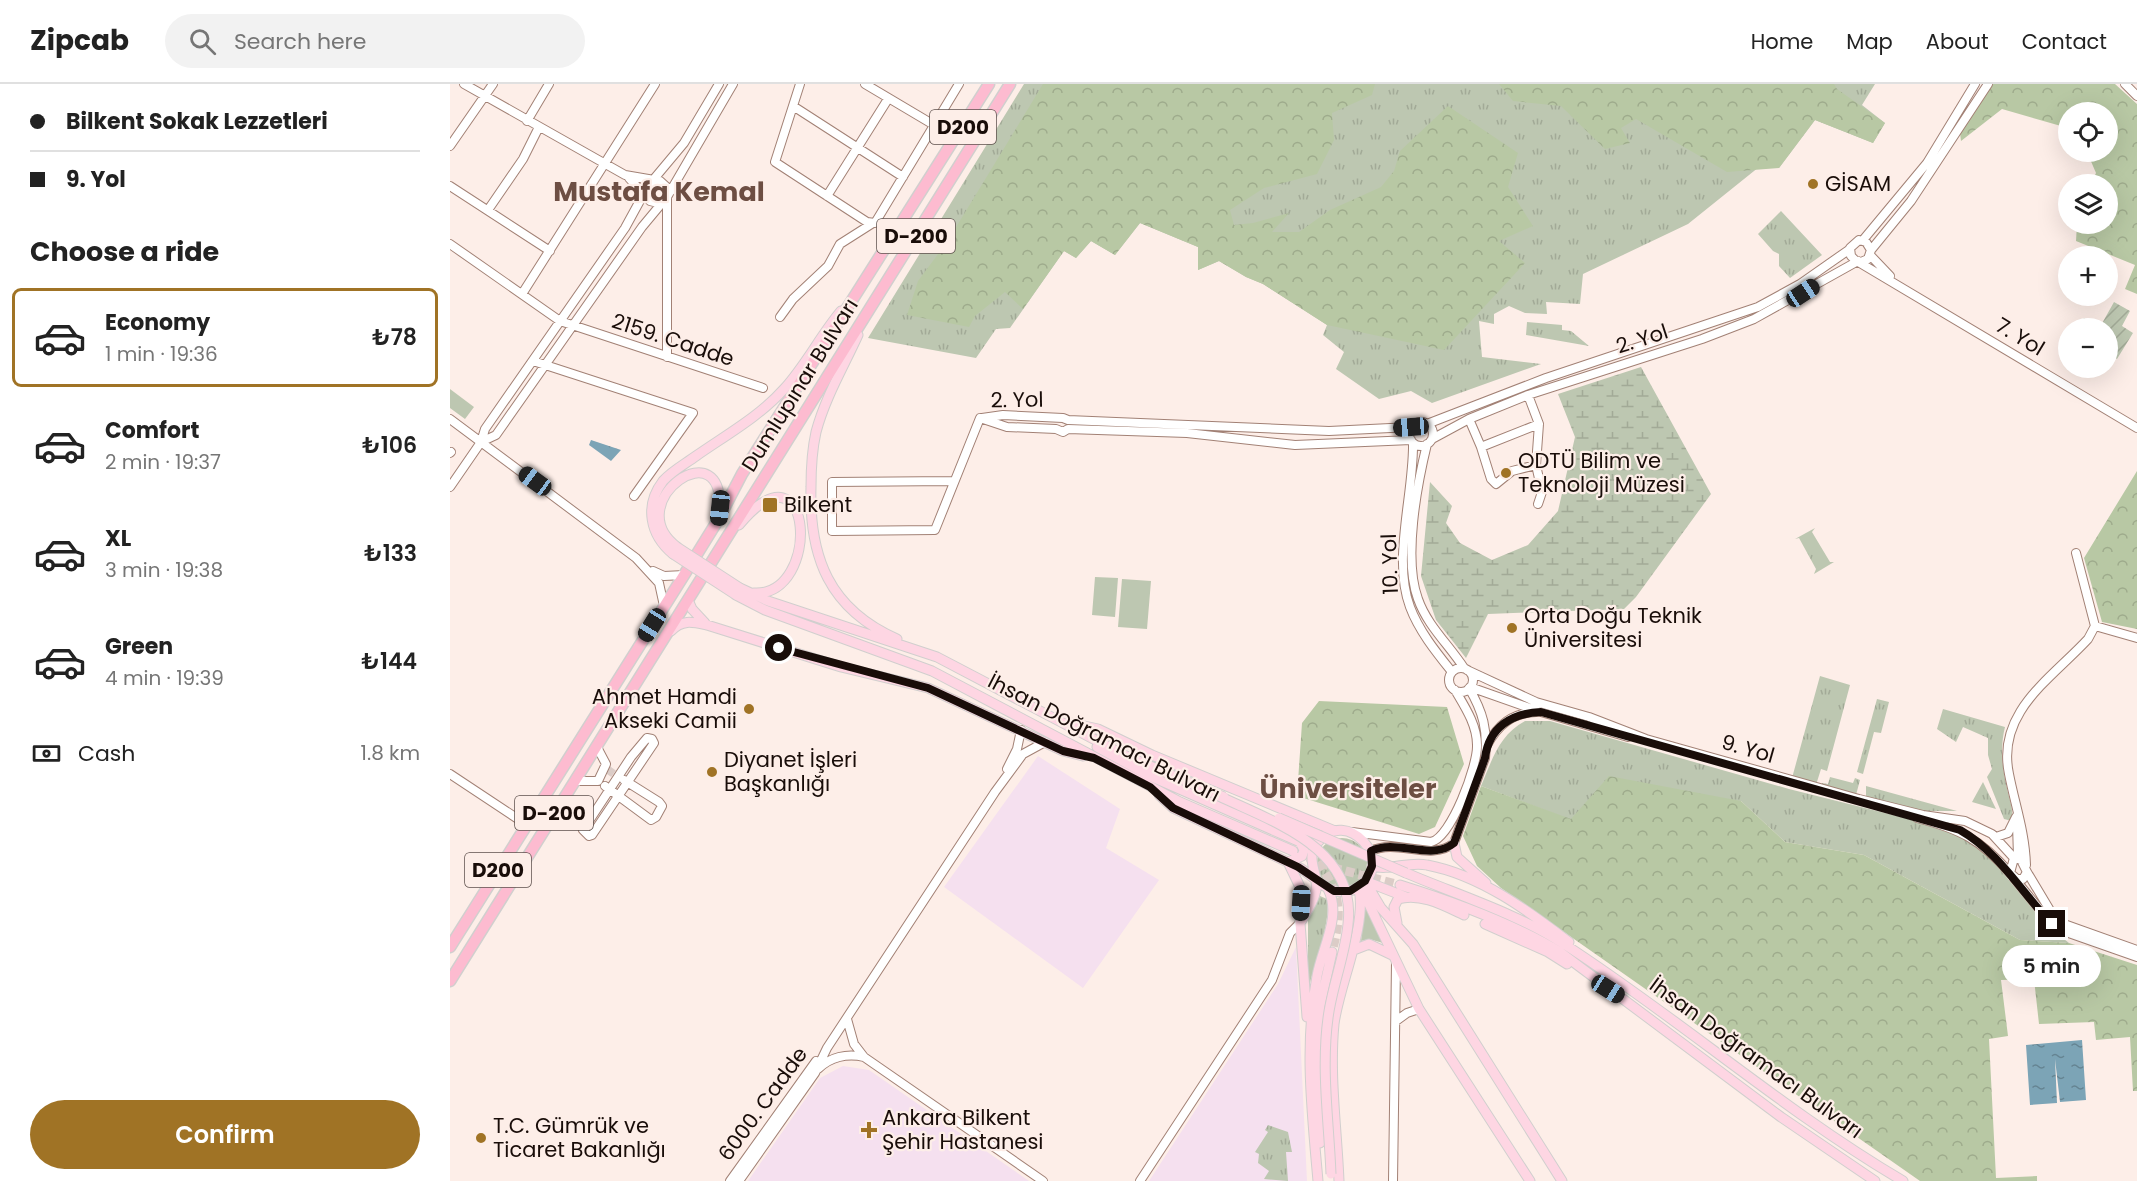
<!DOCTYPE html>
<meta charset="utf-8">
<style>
body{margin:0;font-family:Poppins,sans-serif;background:#f2f2f2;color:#222;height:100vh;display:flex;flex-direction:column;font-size:22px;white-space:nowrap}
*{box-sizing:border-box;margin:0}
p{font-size:20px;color:#767676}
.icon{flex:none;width:33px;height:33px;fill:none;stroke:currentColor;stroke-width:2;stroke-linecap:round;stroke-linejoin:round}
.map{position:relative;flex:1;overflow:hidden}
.sheet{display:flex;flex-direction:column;background:#fff;width:450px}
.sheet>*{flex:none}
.banner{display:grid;align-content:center;height:132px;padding:0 30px;background:#fff}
.buttons{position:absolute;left:1608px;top:18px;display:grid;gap:12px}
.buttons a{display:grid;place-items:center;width:60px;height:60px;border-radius:50%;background:#fff;box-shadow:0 6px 24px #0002;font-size:30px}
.end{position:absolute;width:27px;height:27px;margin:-14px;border:8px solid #190d09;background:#fff;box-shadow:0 0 0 3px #fff}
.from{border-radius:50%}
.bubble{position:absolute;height:42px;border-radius:21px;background:#fff;box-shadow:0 6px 24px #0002;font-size:20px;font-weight:600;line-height:42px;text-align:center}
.car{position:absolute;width:18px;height:36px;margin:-18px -9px;border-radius:8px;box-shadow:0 0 4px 2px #0007;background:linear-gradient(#222 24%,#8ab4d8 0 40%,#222 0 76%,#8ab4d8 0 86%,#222 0)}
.banner b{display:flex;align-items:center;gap:21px;height:57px;font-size:22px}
.banner b+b{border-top:2px solid #e0e0e0}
.banner i{width:15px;height:15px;background:#222}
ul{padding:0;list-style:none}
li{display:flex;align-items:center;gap:18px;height:99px;margin:0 12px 9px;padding:0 18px;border:3px solid transparent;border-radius:9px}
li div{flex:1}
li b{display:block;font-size:22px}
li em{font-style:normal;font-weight:600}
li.on{border-color:#a07325}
li>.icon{width:54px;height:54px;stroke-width:1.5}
h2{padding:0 30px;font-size:27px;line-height:72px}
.pay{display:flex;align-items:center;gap:15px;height:66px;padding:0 30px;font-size:22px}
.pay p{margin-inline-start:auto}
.action{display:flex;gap:12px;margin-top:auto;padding:12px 30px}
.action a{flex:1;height:69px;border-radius:36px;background:#a07325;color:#fff;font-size:24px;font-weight:600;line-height:69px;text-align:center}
header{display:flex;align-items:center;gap:36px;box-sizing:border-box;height:84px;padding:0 30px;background:#fff;border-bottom:2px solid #e0e0e0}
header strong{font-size:28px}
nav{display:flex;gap:33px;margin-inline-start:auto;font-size:21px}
.search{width:420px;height:54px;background:#f2f2f2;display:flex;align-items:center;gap:15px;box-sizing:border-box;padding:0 21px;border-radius:33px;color:#767676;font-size:22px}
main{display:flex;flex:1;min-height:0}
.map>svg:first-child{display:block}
.medical{fill:#f5e0ef}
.grass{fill:url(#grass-tufts)}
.forest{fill:url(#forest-crowns)}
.wetland{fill:url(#wetland-marsh)}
.garden{fill:url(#garden-furrows)}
.pitch{fill:#bdc7b1}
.water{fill:url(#water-ripples)}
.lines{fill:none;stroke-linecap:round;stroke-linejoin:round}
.minor-tunnel{stroke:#dbccc7;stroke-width:8;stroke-dasharray:8 4;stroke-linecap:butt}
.major-tunnel{stroke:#dbccc7;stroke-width:9;stroke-dasharray:9 4.5;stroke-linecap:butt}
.minor-casing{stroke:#a28175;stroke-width:10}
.major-casing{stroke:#d1cfce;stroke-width:11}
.highway-casing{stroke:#d1cfce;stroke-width:13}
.minor{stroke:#fff;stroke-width:8}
.major{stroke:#fed6e3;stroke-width:9}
.highway{stroke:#fdbbd0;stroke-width:10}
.major-bridge-casing{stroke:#d1cfce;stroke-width:11;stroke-linecap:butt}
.major-bridge{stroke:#fed6e3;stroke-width:9}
.route{stroke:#190d09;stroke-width:8}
.poi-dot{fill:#a07325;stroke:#fdeee8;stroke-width:2}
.labels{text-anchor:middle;stroke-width:4.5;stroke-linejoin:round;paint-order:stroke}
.shield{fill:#fdeee8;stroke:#5d504c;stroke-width:1.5}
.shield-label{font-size:20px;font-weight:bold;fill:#190d09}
.poi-label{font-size:21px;fill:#190d09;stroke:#fdeee8;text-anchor:start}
.street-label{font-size:21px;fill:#190d09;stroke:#fdeee8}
.district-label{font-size:27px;font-weight:bold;fill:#6d4e43;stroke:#fdeee8}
</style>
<header>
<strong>Zipcab</strong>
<div class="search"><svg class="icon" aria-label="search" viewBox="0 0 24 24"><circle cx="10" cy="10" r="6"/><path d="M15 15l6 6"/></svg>Search here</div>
<nav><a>Home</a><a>Map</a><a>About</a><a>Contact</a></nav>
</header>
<main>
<section class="sheet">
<div class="banner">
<b><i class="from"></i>Bilkent Sokak Lezzetleri</b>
<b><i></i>9. Yol</b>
</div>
<h2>Choose a ride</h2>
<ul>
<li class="on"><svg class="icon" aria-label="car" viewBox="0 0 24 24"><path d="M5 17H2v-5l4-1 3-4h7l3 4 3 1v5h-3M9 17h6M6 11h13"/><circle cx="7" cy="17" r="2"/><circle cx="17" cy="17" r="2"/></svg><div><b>Economy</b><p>1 min · 19:36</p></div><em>₺78</em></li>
<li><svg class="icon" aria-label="car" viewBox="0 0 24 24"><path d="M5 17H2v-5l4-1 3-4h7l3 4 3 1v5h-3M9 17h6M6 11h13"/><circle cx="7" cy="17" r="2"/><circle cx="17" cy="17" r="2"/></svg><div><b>Comfort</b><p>2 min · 19:37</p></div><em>₺106</em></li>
<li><svg class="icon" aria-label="car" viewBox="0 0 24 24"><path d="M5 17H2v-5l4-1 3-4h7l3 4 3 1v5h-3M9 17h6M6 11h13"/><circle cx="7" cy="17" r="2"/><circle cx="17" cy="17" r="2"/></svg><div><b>XL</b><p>3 min · 19:38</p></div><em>₺133</em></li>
<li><svg class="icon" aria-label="car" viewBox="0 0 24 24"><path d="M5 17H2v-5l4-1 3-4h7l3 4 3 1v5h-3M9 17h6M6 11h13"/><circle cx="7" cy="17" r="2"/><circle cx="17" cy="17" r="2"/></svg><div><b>Green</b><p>4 min · 19:39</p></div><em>₺144</em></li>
</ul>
<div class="pay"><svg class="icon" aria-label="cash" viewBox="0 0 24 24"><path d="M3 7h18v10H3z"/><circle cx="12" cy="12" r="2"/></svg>Cash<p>1.8 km</p></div>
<div class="action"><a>Confirm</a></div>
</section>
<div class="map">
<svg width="1687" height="1097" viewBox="0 0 1687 1097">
<defs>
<pattern id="grass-tufts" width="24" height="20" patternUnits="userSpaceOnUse" patternTransform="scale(1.5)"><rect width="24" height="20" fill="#bdc7b1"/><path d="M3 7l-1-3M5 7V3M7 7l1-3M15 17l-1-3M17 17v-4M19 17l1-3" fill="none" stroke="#a2aa97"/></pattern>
<pattern id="forest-crowns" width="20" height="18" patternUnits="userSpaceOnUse" patternTransform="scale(1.5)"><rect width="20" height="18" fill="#b8c8a4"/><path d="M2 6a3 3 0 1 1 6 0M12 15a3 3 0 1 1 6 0" fill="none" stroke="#9eab8c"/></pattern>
<pattern id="wetland-marsh" width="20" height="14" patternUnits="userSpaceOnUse" patternTransform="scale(1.5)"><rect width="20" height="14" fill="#bdc7b1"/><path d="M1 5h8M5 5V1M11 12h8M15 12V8" fill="none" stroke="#a2aa97"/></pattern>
<pattern id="garden-furrows" width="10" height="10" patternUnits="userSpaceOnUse" patternTransform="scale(1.5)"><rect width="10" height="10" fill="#bdc7b1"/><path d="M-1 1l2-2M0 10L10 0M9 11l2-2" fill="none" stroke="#a2aa97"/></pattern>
<pattern id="water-ripples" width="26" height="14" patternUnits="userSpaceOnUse" patternTransform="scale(1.5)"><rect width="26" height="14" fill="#7ca4b6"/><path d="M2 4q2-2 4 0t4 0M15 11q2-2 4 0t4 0" fill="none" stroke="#658492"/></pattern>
</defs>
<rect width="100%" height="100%" fill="#fdeee8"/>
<!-- medical -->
<path class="medical" d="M588,672L670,725L656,764L709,796L633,904L494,803Z
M846,863L857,1097H699L828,900Z
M393,982L419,986L579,1097H298L370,994Z"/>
<!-- grass -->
<path class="grass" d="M574,0H1425L1412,21L1435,39L1423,59L1365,36L1329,84L1309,83L1238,140L1133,190L1130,220L1096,218L1097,230L1075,229L1059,222L1044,230V240L1029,237L1032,273L1091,280L982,319L961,307L929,315L886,285L894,268L873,251L877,241L813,200L796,193L769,177L748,186V163L690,139L665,171L641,157L626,174L614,167L560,244L546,245L526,274L418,254Z
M1331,127L1372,171L1340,194L1329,182V170L1323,167L1308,150Z
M1077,238L1112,241V246L1121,247L1139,262L1076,251Z
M1365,444L1362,448L1380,478H1384L1364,490L1366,485L1349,454L1345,455Z
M1370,592L1400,601L1377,687L1371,685L1366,701L1342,694Z
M1427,615L1439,618L1431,649L1424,648L1413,690L1407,688Z
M1493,625L1555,643C1550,663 1552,683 1557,704C1559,715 1564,726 1562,737L1554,735L1537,693L1542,685L1538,671V654L1513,643L1506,658L1487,645Z
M1075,637H1100L1339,705L1455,734L1512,753L1535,767L1595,840L1619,859L1570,856L1414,771L1335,758L1291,717L1121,736L1031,702C1042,676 1049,651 1075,637Z
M1380,693L1403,699L1405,694L1410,696L1406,711L1371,702L1372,699L1378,700Z
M1533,698L1546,725L1522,718Z
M1416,702L1507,727H1461L1416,713Z
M867 779a25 25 0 1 1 50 0a25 25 0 1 1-50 0Z
M870,812L877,815C881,838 866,874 860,899H858V833Z
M915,821L933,859L919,855L911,857Z
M818,1041L838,1048L842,1068H836L838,1097L814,1095L819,1087L808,1079L809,1070L805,1068L818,1048L815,1046Z"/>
<!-- forest -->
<path class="forest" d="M593,0H925L922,11L882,29L884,56L867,90L814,104L780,126L784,141L803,139L839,129L822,148H849L880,126L931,103L944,87L950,67L998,22L1068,69L1058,103L1083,142L1049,157L1075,179L994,266L877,241L813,200L796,193L769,177L748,186V163L690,139L665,171L641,157L626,174L614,167L573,225L555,208L525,232L519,243L457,231L468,197L497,158Z
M1049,0H1384L1387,5L1435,39L1423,59L1365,36L1329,84L1277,88L1186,35L1171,44L1180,59L1155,65L1111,22L1063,17Z
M1543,0H1665L1687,20V210L1675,205L1685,181L1626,157L1627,140H1658V100H1641L1646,89L1637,68H1658V28H1618V44L1552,25L1511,57L1510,49Z
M1687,387V545L1652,538L1634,474Z
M869,617L997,623L1014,680L985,743L969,750L847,712L852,639Z
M1159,692L1291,717L1335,758L1414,771L1570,856L1619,859L1687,881V1007H1683L1680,953L1646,956L1644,938L1589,940L1584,895L1551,896L1558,952L1539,955L1546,1094L1587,1092V1097H1470L1051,804L1027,782L1013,752L1031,702L1121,735Z"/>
<!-- wetland -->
<path class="wetland" d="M1191,283L1261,410L1186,513L1174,525L1038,530L1016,574L986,536L971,492L980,398L1002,422L996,439L1010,459L1042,476L1078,461L1108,427L1125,353L1108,310Z"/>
<!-- garden -->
<path class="garden" d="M1664,218L1680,227L1672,242L1683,249L1667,275L1658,269V244H1628L1634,234L1650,243Z"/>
<!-- pitch -->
<path class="pitch" d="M0,305L24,323L15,335L0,324Z
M645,493L668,494L665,533L642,531Z
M672,495L701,497L697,545L668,543Z"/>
<!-- water -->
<path class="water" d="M141,356L171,366L161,377L139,361Z
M1632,956L1636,1016L1610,1018L1605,975L1607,1019L1580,1021L1576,961Z"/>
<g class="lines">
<!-- minor-tunnel -->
<path class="minor-tunnel" d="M157,685L164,690"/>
<!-- major-tunnel -->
<path class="major-tunnel" d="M845,768L888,785L950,801
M868,778C892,812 892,829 882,868"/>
<defs>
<path id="minor" d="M14,0L175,91L210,97L221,107
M350,0L325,78L417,138L425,139L509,0
M415,0L484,41
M1675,0L1687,12
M343,22L453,93
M77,37L99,0
M0,62L43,0
M179,94L200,117L212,120
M0,102L100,167
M377,112L438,15
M38,126L73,75L89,43
M1413,156L1477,79L1525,0
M0,160L110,237L313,304
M1421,166L1461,117L1538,0
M1420,171L1440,192
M1411,178L1418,175L1421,166L1416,158L1409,156L1400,164L1401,172L1405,176L1687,344
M72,210L205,0
M330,233L343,215L378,182L390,160L423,139
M217,273V113
M83,277L243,329L184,412
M1078,311L1089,340L1086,381L1092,408L1088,420
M530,334L557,343L606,345L613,348L618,345L737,349L845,361L961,356
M532,334L553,331L613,334L618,336L879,347L961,343
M0,335L186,474L209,499L214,522
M1019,335L1031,363L1089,340
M959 350a12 12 0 1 1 24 0a12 12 0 1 1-24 0Z
M977,340L1096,294L1308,223L1350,200L1400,165
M982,355L1019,335L1078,311L1252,255L1304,235L1408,177
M31,358L46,351L192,143L217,113L283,0
M963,359C964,409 942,476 960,523C969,547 986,568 1002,588
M977,360C967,401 953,475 968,515C977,541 999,561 1014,584
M1031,363L1041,395L1046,400L1062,387L1086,381
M0,369L1,368
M503,397L382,398V447L485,446L530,334
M0,403L31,358L35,345L175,144L198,102L234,59L269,0
M203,487L214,492L234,491
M1645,542L1687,554
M999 596a12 12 0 1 1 24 0a12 12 0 1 1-24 0Z
M1017,586L1086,618L1139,633L1196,655L1409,715L1473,731L1515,737L1542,750L1564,774L1571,776L1577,788L1573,795H1567L1560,789L1564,774
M1020,603L1091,628L1178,653
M197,654L202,655L204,659L142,751L139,752L133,746L181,673Z
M1037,661C1048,641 1062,629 1086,628
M557,685L567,665L571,646
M0,690L77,741
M125,697H148L156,680L147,663
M155,702L201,736L206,733L212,722L209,718L174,696
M1467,734C1510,745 1530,755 1560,789
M1567,740L1568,773
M902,748L981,758C1001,754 1028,681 1027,661C1027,641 1015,623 1005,606
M1546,753L1558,749L1566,733
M921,767C947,754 981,778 1004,759L1035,674C1038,646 1033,628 1019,604
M1576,781C1575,748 1565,721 1559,690C1546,628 1601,595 1638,555L1645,542L1626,469
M1577,788L1601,828L1614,840L1687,866
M1564,794L1595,832L1613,847L1687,873
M397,935L404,960L414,973L593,1097
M946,937L957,929L969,925
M368,985C380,973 397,969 414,973
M280,1097L366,977
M289,1097L365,989L377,964L545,708L573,670L595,658
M690,1097L822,896L840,849L850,839
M943,1097L946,880"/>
<path id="major" d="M408,251C393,284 375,314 366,348C362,366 361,385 361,403C359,473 379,525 447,555
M289,441C364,350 372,513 304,509
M227,463C167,418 279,340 269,431
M223,470C200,451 194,422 213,397C222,387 235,380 246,372C276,351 310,332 334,305C356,281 370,252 391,227
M290,504L318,517L487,573L674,671L752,704
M286,511L315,526L482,587L730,718L843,767
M238,516L242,525L255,539
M221,547C232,535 243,538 257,541L391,583L478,604L613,667L633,672
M621,639L648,645L702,671L885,747
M647,663L702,693L850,758H861
M709,711L723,724L848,783C860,789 870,802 882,806C891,809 901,808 909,803C947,777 896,722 868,758C854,775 869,788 866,806C864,818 856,829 850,839
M850,758L854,766L852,772L838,778L850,803V839L857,933
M1004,759L1007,773L1036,799
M922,782C939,787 959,777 977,781C1030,791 1077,826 1119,858
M956,789C1008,811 1066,829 1114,860C1230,935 1334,1027 1453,1097
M915,797L931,824L963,860L1112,1097
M915,797L956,813
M950,801C1001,817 1064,840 1110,868L1331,1033L1425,1097
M908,803L917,816L969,925L1080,1097
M947,839L944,823L948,815C970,808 995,822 1014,831
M1035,840L1098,868L1117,880
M901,867L919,860L942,871
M870,1059L867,957L870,922L882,868
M868,1097C862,1028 854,961 867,892C872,864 892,832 878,805
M889,1097C887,1046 879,992 884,940C889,901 917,842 909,805"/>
<path id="highway" d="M0,863L234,491L268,436L292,390L539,0
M0,897L560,0"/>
</defs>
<!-- minor casing -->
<use href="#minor" class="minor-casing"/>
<!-- major casing -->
<use href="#major" class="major-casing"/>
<!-- highway casing -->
<use href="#highway" class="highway-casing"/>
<!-- minor -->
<use href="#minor" class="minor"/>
<!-- major -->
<use href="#major" class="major"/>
<!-- highway -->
<use href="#highway" class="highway"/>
<defs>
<path id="major-bridge" d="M227,463L290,504
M223,470L286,511
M752,704L774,713
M769,712C823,738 907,764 898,840C895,872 882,902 878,934C871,985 879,1039 881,1090
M829,734L956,789"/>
</defs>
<!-- major-bridge casing -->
<use href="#major-bridge" class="major-bridge-casing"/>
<!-- major-bridge -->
<use href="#major-bridge" class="major-bridge"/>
</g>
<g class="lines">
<!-- route -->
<path class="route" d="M329,564L478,604L613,667L644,674L700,703L723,724L848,783L884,807H900L915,797L922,782L921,767C947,754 981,778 1004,759L1035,674C1039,643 1062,629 1091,628L1510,746C1550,769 1571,808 1602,840"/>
</g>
<!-- markers -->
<g class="poi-dot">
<circle cx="1363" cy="100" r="6"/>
<circle cx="1056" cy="389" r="6"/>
<rect x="312" y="413" width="16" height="16" rx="3"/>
<circle cx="1062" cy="544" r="6"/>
<circle cx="299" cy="625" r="6"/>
<circle cx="262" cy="688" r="6"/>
<path d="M416 1037h6v6h6v6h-6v6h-6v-6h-6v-6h6z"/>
<circle cx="31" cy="1054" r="6"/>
</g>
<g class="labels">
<!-- shield labels -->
<g class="shield">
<rect x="480" y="26" width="66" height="34" rx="4.5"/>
<rect x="427" y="135" width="78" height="34" rx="4.5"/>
<rect x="65" y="712" width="78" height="34" rx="4.5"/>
<rect x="15" y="769" width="66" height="34" rx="4.5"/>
</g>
<g class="shield-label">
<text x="513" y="50">D200</text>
<text x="466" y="159">D-200</text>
<text x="104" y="736">D-200</text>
<text x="48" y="793">D200</text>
</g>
<!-- poi labels -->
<g class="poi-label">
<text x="1375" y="107">GİSAM</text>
<text x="1068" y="384">ODTÜ Bilim ve<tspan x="1068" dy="24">Teknoloji Müzesi</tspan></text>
<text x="334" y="428">Bilkent</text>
<text x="1074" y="539">Orta Doğu Teknik<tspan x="1074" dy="24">Üniversitesi</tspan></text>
<text x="287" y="620" text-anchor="end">Ahmet Hamdi<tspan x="287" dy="24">Akseki Camii</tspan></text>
<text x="274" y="683">Diyanet İşleri<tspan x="274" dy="24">Başkanlığı</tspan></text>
<text x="432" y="1041">Ankara Bilkent<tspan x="432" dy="24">Şehir Hastanesi</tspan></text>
<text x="43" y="1049">T.C. Gümrük ve<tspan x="43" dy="24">Ticaret Bakanlığı</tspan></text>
</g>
<!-- street labels -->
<g class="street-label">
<text transform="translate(1570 253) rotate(31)" y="7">7. Yol</text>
<text transform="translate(1192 255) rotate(-18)" y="7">2. Yol</text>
<text transform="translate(223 256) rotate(18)" y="7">2159. Cadde</text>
<text transform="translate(350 301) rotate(-58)" y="7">Dumlupınar Bulvarı</text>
<text transform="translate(567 316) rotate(-1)" y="7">2. Yol</text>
<text transform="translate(940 480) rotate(-92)" y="7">10. Yol</text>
<text transform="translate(654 654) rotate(27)" y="7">İhsan Doğramacı Bulvarı</text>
<text transform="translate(1298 665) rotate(16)" y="7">9. Yol</text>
<text transform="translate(1306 974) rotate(36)" y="7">İhsan Doğramacı Bulvarı</text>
<text transform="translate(313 1020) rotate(-54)" y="7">6000. Cadde</text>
</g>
<!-- district labels -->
<g class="district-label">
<text x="209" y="117">Mustafa Kemal</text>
<text x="898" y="714">Üniversiteler</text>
</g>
</g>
</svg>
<div class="buttons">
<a><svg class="icon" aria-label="locate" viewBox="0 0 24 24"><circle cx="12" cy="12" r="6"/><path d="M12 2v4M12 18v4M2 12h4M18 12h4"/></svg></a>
<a><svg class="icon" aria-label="layers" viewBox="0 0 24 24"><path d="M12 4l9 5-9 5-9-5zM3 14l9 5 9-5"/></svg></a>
<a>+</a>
<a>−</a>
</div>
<i class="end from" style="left:329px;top:564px"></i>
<i class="end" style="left:1602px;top:840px"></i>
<div class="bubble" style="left:1552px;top:861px;width:99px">5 min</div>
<i class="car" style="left:1353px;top:209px;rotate:57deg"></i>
<i class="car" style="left:961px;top:343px;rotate:266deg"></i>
<i class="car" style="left:85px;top:397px;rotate:306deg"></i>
<i class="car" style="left:270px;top:424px;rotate:186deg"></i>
<i class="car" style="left:202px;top:541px;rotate:212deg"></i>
<i class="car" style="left:851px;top:819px;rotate:183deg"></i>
<i class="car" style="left:1158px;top:905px;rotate:122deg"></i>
</div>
</main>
